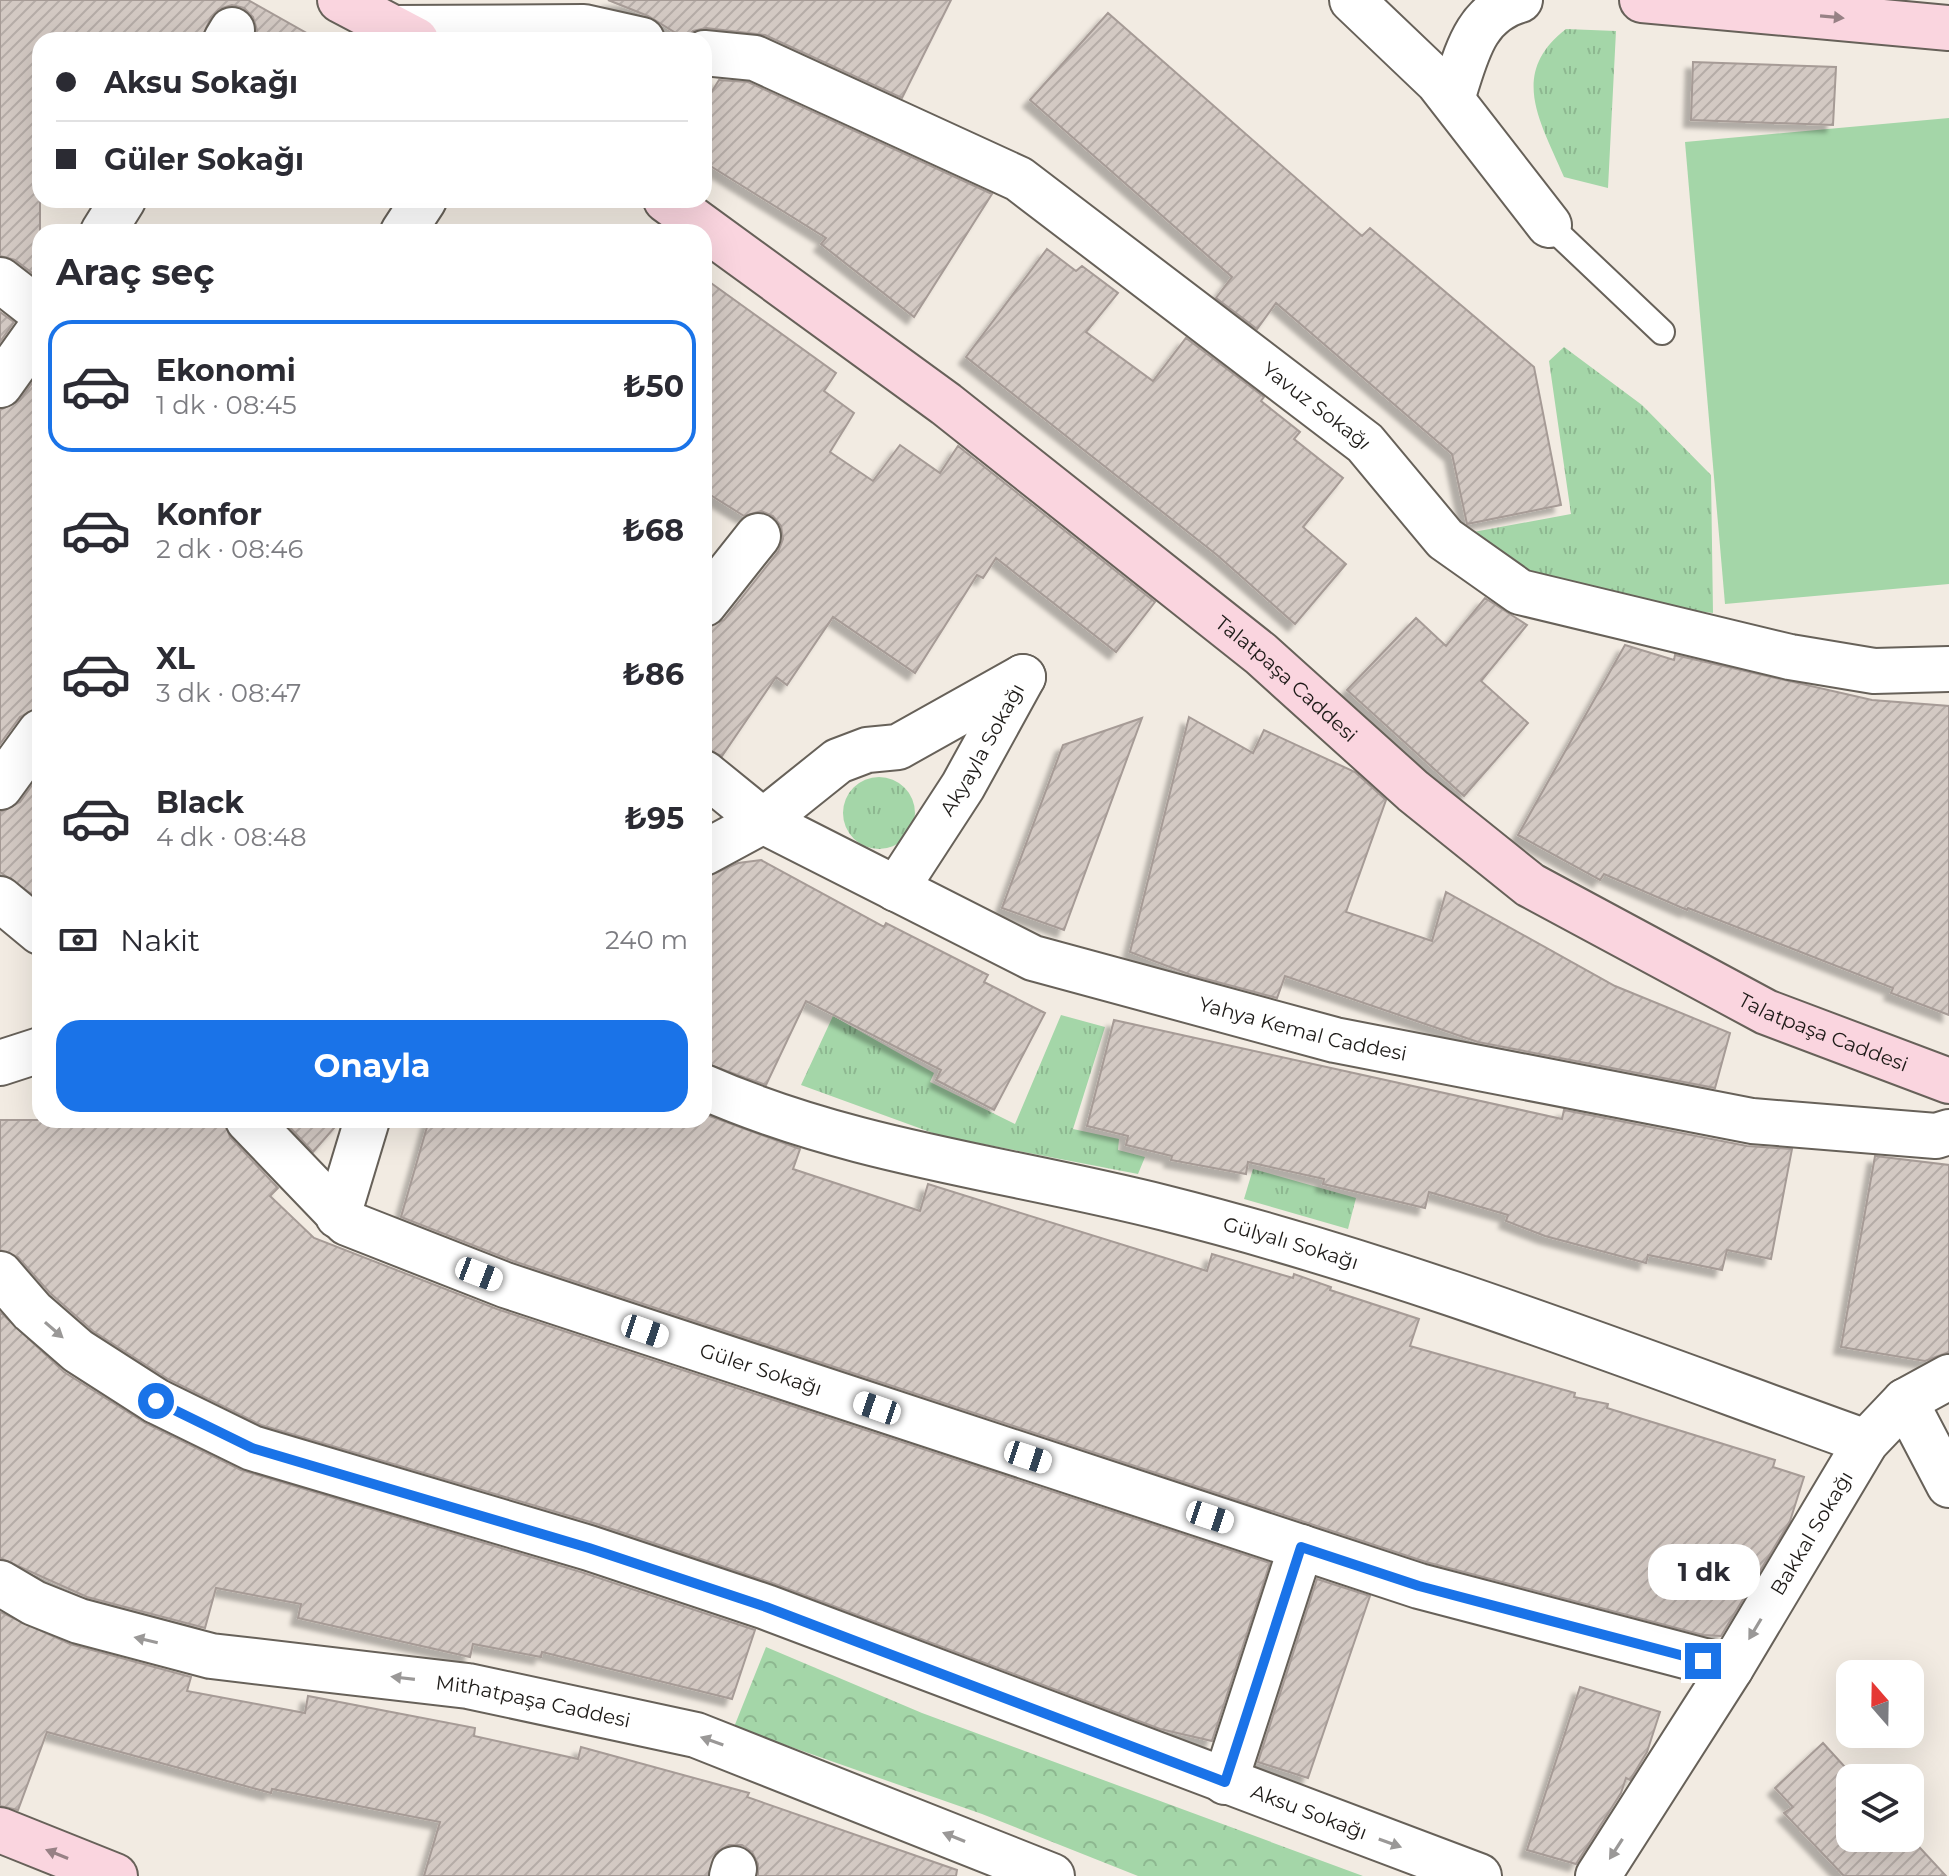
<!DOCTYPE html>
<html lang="tr">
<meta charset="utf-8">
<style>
body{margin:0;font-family:Montserrat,sans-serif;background:#f2f2f3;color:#2b2b33;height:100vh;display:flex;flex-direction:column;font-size:30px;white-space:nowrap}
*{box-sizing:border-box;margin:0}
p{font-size:26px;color:#7c7c81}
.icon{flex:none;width:44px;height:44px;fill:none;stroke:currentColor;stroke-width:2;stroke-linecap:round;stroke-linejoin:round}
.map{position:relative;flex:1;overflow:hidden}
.drawer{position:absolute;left:32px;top:224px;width:680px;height:904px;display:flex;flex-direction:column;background:#fff;border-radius:24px;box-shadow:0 8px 32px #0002}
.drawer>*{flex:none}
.hud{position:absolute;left:32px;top:32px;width:680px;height:176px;border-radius:24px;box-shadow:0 8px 32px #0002;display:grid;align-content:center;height:176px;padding:0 24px;background:#fff}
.needle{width:52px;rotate:340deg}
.buttons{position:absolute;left:1836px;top:1660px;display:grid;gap:16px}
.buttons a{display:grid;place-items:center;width:88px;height:88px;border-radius:16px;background:#fff;box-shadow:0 8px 32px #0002;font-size:40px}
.end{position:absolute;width:36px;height:36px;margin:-18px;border:10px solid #1a73e8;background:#fff;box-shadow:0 0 0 4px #fff}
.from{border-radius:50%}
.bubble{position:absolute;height:56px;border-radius:24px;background:#fff;box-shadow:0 8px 32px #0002;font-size:26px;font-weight:700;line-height:56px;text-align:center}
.car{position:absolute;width:24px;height:48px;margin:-24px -12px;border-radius:10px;box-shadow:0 0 6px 2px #0007;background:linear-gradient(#fff 24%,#345 0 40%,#fff 0 76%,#345 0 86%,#fff 0)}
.hud b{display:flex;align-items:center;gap:28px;height:76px;font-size:30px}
.hud b+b{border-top:2px solid #e1e1e2}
.hud i{width:20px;height:20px;background:#2b2b33}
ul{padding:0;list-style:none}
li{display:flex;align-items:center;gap:24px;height:132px;margin:0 16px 12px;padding:0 8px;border:4px solid transparent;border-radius:24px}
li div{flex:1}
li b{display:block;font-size:30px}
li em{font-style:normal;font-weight:700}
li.active{border-color:#1a73e8}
li>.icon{width:72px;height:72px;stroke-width:1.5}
h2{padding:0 24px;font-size:36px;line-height:96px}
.pay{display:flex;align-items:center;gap:20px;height:88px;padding:0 24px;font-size:30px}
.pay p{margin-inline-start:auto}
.cta{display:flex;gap:16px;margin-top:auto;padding:16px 24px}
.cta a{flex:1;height:92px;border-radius:24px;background:#1a73e8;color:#fff;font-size:32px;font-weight:700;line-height:92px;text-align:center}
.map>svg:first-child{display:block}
.grass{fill:url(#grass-tufts)}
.forest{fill:url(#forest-crowns)}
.pitch{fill:#a4d6a8}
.building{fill:url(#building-hatch);stroke:#a69b96;stroke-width:2;filter:url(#shadow)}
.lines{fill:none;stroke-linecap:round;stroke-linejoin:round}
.service-casing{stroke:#676159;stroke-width:28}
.minor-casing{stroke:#676159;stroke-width:48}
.tertiary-casing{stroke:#676159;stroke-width:48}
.secondary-casing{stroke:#676159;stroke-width:48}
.service{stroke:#fff;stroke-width:24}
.minor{stroke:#fff;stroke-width:44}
.tertiary{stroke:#fff;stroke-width:44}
.secondary{stroke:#fad5df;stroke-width:44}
.oneway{fill:#978185}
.oneway2{fill:#9a9897}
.route{stroke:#1a73e8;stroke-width:10}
.labels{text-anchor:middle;stroke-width:6;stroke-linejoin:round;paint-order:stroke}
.street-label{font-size:20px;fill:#1e1b18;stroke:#f2ebe2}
</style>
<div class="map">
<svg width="1949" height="1876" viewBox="0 0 1949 1876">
<defs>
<pattern id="grass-tufts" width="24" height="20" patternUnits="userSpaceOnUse" patternTransform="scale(2)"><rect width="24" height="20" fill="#a4d6a8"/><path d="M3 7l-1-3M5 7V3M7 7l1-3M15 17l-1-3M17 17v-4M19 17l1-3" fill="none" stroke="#8db790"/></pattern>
<pattern id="forest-crowns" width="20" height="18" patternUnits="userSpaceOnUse" patternTransform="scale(2)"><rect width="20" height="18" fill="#a4d6a8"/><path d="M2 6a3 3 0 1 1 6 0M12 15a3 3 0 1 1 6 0" fill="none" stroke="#8db790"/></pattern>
<pattern id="building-hatch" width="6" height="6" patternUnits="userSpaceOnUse" patternTransform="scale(2)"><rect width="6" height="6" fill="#d3c9c3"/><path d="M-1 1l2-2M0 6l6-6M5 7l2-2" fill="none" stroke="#b5aca7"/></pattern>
<filter id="shadow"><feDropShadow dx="-7" dy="7" stdDeviation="2" flood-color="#0004"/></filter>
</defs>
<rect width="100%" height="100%" fill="#f2ebe2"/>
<!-- grass -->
<path class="grass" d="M1566,29L1616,31L1608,188L1564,177C1541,122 1508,74 1566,29Z
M1564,347L1642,405L1711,475L1713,613L1620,602L1507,562L1468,533L1571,514L1549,361Z
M843 813a36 36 0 1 1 72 0a36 36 0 1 1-72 0Z
M1061,1015L1105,1027L1073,1129L1119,1139L1118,1150L1145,1157L1138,1174L941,1136L801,1085L833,1016L934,1073L930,1082L1015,1124Z
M1253,1169L1356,1198L1348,1229L1244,1199Z"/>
<!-- forest -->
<path class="forest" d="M766,1647L922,1713L1363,1876H1138L982,1814L734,1727Z"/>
<!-- pitch -->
<path class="pitch" d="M1949,118V584L1725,604L1685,142Z"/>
<!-- building -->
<path class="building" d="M0,0H248L319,40H254L257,30L253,17L244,8L232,5L219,9L211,17L201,40H40V279L15,260L0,256Z
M608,0H951L902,98L765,35L706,28L693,31L684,38L648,16Z
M1108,13L1362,236L1370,228L1534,367L1561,505L1467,524L1452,454L1276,303L1257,329L1216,298L1232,277L1030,100Z
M1693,62L1836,67L1833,125L1691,120Z
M719,80L748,82L992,194L914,317L821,244L826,238L704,162V104Z
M1047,249L1076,271L1082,266L1118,293L1086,332L1153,381L1186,338L1264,397L1261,401L1300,432L1294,439L1343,478L1303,527L1346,564L1295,624L1217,555L966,357Z
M704,278L836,373L824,391L854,413L830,452L873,481L900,445L940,473L958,446L1155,602L1116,652L996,558L983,578L977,575L915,673L833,617L787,685L776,677L722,756L704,749V628L724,620L778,552L783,539L781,526L773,516L761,511L744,516L704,491Z
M0,312L14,322L0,342Z
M40,372V707L20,717L0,744V410L20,400Z
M1485,598L1527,625L1481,681L1528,723L1464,796L1347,690L1416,618L1446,646Z
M1625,645L1674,660L1675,655L1872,700L1949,706V1015L1891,993L1893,988L1688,908L1687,910L1604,874L1600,880L1518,835Z
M1189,717L1253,753L1264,730L1355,772L1386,800L1346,912L1432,941L1446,892L1615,986L1730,1033L1715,1088L1478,1042L1285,976L1277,998L1191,975L1130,952Z
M1142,718L1064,930L1002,908L1063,745Z
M40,774V900L0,872V812L20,802Z
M761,860L884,927L886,923L988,975L984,982L1045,1013L994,1110L936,1080L941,1070L806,1001L766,1085L704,1063V878L738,863Z
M1114,1020L1562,1119L1564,1110L1747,1146L1792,1149L1771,1259L1727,1250L1722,1270L1648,1255L1646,1263L1545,1236L1506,1221L1508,1215L1429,1192L1425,1208L1323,1184L1324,1179L1248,1162L1246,1174L1171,1160L1172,1156L1126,1145L1128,1136L1087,1126Z
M704,1114L800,1149L793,1169L920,1211L928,1184L1207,1271L1212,1254L1293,1278L1294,1274L1331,1287L1330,1290L1419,1319L1410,1346L1575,1393L1574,1397L1608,1404L1607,1408L1775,1460L1773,1467L1804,1477L1790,1521L1721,1636L1703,1635L1426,1562L513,1261L401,1217L429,1120H704Z
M0,1120H224L230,1137L278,1188L270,1196L314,1238L497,1309L1270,1563L1212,1741L1160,1729L775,1584L597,1524L261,1425L168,1379L93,1331L50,1293L18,1257L0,1250Z
M283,1120H341L313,1152Z
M1875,1156L1949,1165V1352L1925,1361L1841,1347Z
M0,1312L64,1372L145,1423L241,1470L581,1572L755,1630L732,1699L542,1652L541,1657L473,1644L470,1657L298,1618L301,1604L216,1588L205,1628L87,1597L0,1558Z
M1317,1579L1370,1596L1308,1778L1258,1762Z
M0,1612L70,1644L191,1677L187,1691L305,1713L308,1696L475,1728L474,1736L578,1759L581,1747L749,1793L747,1797L957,1870L956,1876H758V1864L752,1852L742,1845H729L716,1852L708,1876H424L440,1822L272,1789L271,1793L47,1732L18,1810L0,1806Z
M1580,1687L1660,1712L1647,1752L1630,1780L1626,1778L1621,1793L1576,1864L1527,1850Z
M1823,1743L1855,1778H1850V1838L1910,1837L1946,1876H1844L1784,1813L1793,1807L1775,1788Z"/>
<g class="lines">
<defs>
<path id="service" d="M1549,225L1662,332"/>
<g id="minor">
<path d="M1352,0L1438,82L1549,225"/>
<path d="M393,28L584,27L642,40"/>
<path d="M226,40L232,30"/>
<path id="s1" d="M704,53L755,58L1019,179L1365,443L1445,539L1520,592L1790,657L1874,671L1949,669"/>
<path d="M1452,99C1466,57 1473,13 1520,0"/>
<path d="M103,232L123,200"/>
<path d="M403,232L424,200"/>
<path d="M0,280L40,311"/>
<path d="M0,385L40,329"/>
<path d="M704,604L758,536"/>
<path id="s2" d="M704,773L763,821L1033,958L1335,1040L1752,1121L1936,1136L1949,1132"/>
<path d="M0,787L40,732"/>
<path d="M704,853L763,821L838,761L867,750L898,747L1023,677"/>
<path id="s3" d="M896,889L963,786L1023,677"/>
<path d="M0,899L40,932"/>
<path d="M0,1063L40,1050"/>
<path id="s4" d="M704,1087C851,1152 1011,1169 1165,1208C1404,1268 1635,1359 1866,1442"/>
<path id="s5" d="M248,1120L347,1223L505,1285L1419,1586L1731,1668"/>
<path d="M338,1216L367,1120"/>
<path id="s6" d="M0,1274L32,1311L78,1351L156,1401L252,1448L589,1548L766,1607L1479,1876"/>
<path d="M1905,1401L1949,1485"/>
<path d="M1225,1782L1301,1547"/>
<path d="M732,1876L734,1869"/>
<path id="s7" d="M1598,1876L1731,1668L1866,1442L1905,1401L1949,1377"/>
</g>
<g id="tertiary">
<path id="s8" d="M0,1583L34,1603L79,1621L211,1656L468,1686L696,1735L1052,1876"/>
</g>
<g id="secondary">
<path d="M340,0L416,40"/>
<path d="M1642,0L1949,28"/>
<path id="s9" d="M666,200L946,404L1261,654L1413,791L1530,885L1766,1012L1949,1081"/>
<path d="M0,1830L115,1876"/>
</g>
</defs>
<!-- service casing -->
<use href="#service" class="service-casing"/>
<!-- minor casing -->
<use href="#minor" class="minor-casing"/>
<!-- tertiary casing -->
<use href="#tertiary" class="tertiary-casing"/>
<!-- secondary casing -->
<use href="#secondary" class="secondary-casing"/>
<!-- service -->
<use href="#service" class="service"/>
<!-- minor -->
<use href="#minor" class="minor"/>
<!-- tertiary -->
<use href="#tertiary" class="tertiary"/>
<!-- secondary -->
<use href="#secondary" class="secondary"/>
</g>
<!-- one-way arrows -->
<defs><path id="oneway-solid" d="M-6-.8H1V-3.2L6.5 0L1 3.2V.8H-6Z" transform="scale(2)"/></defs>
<g class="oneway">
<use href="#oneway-solid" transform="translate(1832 17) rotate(5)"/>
<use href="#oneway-solid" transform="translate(57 1854) rotate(-158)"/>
</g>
<g class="oneway2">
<use href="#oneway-solid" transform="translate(54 1330) rotate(41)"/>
<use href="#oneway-solid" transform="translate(1755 1629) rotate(121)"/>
<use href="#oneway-solid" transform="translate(146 1640) rotate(-167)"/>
<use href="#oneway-solid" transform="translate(403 1678) rotate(-173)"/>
<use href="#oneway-solid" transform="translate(712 1741) rotate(-161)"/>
<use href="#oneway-solid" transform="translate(954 1837) rotate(-158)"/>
<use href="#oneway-solid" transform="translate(1390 1843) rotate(20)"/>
<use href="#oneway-solid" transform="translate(1616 1849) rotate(123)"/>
</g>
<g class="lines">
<!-- route -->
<path class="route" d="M156,1401L252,1448L589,1548L766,1607L1225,1782L1301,1547L1419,1586L1703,1661"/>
</g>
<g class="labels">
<!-- street labels -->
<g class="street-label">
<text dy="7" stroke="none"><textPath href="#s1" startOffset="716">Yavuz Sokağı</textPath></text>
<text dy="7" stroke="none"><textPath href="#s9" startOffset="784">Talatpaşa Caddesi</textPath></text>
<text dy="7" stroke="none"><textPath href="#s3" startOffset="164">Akyayla Sokağı</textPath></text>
<text dy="7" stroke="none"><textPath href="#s2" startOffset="658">Yahya Kemal Caddesi</textPath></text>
<text dy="7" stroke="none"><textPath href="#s9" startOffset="1432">Talatpaşa Caddesi</textPath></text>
<text dy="7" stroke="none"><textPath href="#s4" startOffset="608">Gülyalı Sokağı</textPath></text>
<text dy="7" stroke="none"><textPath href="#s5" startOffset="582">Güler Sokağı</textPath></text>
<text dy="7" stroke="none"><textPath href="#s7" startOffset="404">Bakkal Sokağı</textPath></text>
<text dy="7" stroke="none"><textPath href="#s8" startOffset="550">Mithatpaşa Caddesi</textPath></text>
<text dy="7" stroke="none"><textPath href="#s6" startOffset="1428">Aksu Sokağı</textPath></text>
</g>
</g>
</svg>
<div class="buttons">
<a><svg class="needle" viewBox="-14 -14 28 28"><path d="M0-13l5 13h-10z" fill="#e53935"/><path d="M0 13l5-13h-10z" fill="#7c7c81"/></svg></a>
<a><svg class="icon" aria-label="layers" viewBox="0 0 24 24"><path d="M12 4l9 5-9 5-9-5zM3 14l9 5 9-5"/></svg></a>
</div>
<i class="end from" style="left:156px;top:1401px"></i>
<i class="end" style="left:1703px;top:1661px"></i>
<div class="bubble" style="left:1648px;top:1544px;width:112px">1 dk</div>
<i class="car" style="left:479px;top:1274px;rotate:111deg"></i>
<i class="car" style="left:645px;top:1331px;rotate:109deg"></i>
<i class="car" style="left:877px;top:1408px;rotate:289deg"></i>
<i class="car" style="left:1028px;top:1457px;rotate:108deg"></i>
<i class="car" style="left:1210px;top:1517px;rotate:108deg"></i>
<div class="hud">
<b><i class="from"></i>Aksu Sokağı</b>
<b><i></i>Güler Sokağı</b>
</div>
<section class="drawer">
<h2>Araç seç</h2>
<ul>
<li class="active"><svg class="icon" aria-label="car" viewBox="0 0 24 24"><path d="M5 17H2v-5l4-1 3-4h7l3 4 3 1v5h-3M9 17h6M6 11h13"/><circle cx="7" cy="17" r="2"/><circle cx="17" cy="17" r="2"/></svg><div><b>Ekonomi</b><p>1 dk · 08:45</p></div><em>₺50</em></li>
<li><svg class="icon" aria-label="car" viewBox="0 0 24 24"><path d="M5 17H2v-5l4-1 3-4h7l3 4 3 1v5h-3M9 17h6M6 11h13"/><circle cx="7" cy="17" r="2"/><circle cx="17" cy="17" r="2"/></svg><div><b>Konfor</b><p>2 dk · 08:46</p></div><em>₺68</em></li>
<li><svg class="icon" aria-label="car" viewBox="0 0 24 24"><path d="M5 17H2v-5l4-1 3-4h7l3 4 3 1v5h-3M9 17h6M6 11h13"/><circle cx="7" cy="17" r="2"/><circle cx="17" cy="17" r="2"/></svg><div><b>XL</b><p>3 dk · 08:47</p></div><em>₺86</em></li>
<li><svg class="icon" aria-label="car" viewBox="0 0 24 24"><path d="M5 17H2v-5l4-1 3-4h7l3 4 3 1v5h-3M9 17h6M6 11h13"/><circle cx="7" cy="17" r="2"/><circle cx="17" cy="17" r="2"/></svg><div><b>Black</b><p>4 dk · 08:48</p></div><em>₺95</em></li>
</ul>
<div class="pay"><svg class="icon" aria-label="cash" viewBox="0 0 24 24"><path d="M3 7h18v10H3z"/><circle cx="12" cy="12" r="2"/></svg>Nakit<p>240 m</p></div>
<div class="cta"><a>Onayla</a></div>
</section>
</div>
